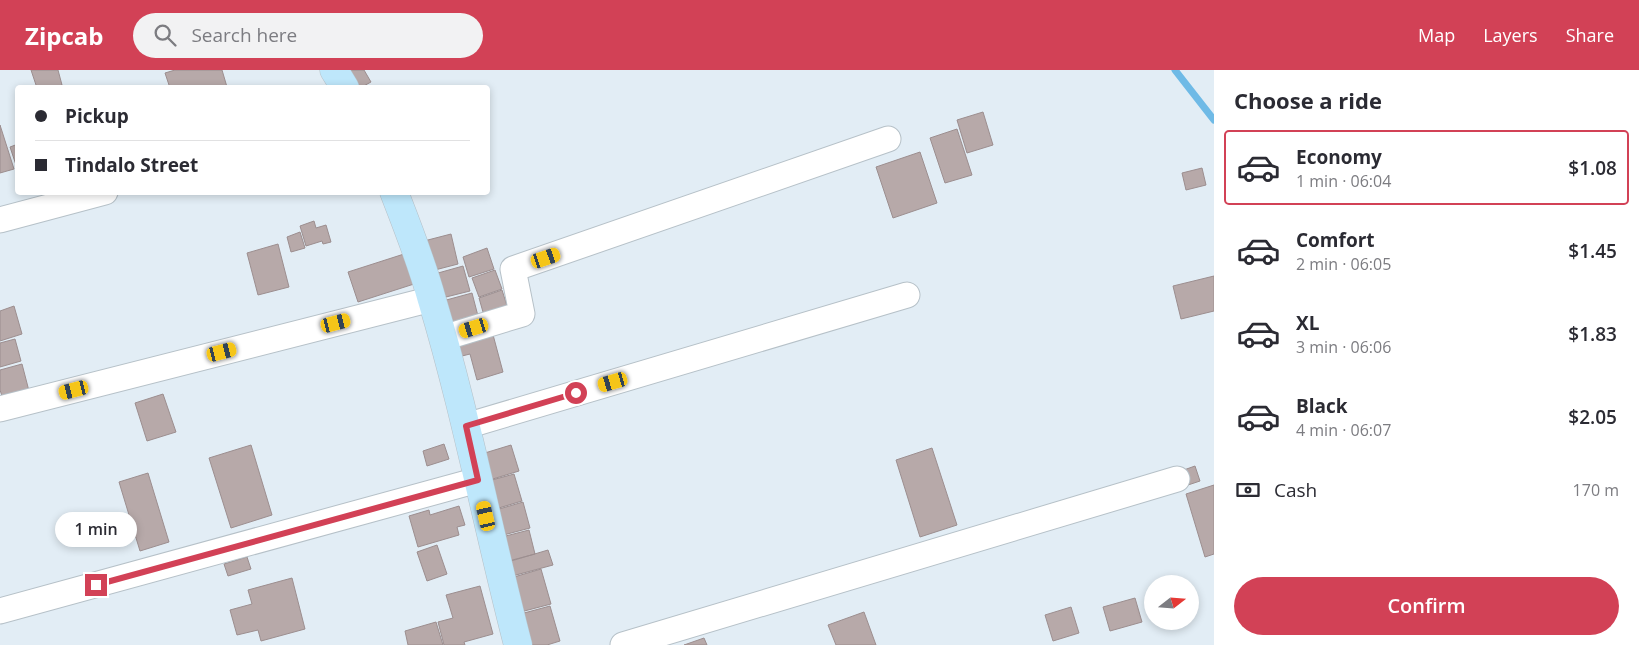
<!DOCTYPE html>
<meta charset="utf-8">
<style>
body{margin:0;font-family:"Open Sans",sans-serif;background:#f2f2f3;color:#2b2b33;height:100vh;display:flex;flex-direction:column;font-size:19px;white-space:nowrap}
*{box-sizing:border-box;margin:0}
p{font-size:16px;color:#7c7c81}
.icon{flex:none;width:28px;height:28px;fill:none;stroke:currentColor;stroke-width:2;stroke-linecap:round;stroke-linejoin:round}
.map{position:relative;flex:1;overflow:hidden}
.side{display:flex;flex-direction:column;background:#fff;width:425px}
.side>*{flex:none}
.banner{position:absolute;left:15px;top:15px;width:475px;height:110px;border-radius:5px;box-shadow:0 2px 8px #0003;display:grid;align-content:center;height:110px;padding:0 20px;background:#fff}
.needle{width:32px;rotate:73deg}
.controls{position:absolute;left:1144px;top:505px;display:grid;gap:10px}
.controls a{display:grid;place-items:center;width:55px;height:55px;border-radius:50%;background:#fff;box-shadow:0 2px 8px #0003;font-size:25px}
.end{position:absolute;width:22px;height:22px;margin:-11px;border:6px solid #d24156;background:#fff;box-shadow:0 0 0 2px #fff}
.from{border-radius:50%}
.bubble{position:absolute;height:35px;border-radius:18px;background:#fff;box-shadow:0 2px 8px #0003;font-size:16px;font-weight:600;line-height:35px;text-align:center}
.car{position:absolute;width:15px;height:30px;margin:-15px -8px;border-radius:6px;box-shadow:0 0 4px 1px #0007;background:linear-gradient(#f5c518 24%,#345 0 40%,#f5c518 0 76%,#345 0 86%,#f5c518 0)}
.banner b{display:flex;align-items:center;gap:18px;height:48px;font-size:19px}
.banner b+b{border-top:1px solid #e1e1e2}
.banner i{width:12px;height:12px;background:#2b2b33}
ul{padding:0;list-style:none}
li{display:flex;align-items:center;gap:15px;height:75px;margin:0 10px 8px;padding:0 10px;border:2px solid transparent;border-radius:5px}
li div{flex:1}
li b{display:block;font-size:19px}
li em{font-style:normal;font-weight:600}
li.current{border-color:#d24156}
li>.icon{width:45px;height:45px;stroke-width:1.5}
h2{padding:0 20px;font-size:22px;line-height:60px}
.pay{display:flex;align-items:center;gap:12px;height:55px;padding:0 20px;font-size:19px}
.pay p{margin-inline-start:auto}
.button{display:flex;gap:10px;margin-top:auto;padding:10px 20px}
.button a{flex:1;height:58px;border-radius:30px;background:#d24156;color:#fff;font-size:20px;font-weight:600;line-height:58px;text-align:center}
header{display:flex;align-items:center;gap:30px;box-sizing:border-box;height:70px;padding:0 25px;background:#d24156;color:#fff}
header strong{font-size:24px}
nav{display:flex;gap:28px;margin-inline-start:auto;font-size:18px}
.search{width:350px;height:45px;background:#f2f2f3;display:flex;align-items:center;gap:12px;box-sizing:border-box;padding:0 18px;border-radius:28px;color:#7c7c81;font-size:19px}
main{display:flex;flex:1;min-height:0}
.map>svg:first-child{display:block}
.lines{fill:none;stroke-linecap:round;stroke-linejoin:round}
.stream{stroke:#6fbae6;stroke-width:7}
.building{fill:#b7a9a9;stroke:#9c8e8f}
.street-casing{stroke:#b6c1c8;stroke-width:27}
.secondary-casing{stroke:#b6c1c8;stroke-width:29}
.street{stroke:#fff;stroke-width:25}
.secondary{stroke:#bee7fb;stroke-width:28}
.route{stroke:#d24156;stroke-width:6}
</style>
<header>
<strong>Zipcab</strong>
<div class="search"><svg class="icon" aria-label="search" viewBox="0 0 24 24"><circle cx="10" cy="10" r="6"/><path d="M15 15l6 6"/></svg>Search here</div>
<nav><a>Map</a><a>Layers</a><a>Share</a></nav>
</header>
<main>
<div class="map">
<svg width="1214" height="575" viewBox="0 0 1214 575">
<rect width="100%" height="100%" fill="#e2edf5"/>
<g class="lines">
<!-- stream -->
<path class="stream" d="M1175,0L1214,50"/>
</g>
<!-- building -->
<path class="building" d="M31,0H58L62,15L53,18H37Z
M175,0H222L227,17L170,18L165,3Z
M341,0H364L371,12L360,18H351Z
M983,42L993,75L967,83L957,50Z
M0,55L14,99L0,103Z
M957,59L972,105L945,113L930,68Z
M18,74V101L10,77Z
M920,82L937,133L893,148L876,97Z
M1202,98L1206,115L1186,120L1182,103Z
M314,151L316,158L326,155L331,172L323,174L322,171L306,176L300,156Z
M300,162L305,178L291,182L287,167Z
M451,164L458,194L431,201L424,171Z
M278,174L289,217L258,225L247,183Z
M487,178L494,199L469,207L463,187Z
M404,184L414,214L358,232L348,202Z
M463,196L470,221L438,229L431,205Z
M495,200L502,219L479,227L472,208Z
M1214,206V241L1181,249L1173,216Z
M502,220L509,242L485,249L479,228Z
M472,223L478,246L444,255L439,232Z
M14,236L22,264L0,271V241Z
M492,261L503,302L477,310L470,284L454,288L450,273Z
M15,269L21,291L0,297V273Z
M22,294L29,321L3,329L0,320V300Z
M163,324L176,362L147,371L135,333Z
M444,374L449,389L427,396L423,381Z
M251,375L272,445L231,458L209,388Z
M511,375L519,401L483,412L475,386Z
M932,378L957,455L920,467L896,390Z
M1195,396L1200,411L1185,416L1181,401Z
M148,403L169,472L140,481L119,412Z
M514,404L522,431L489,441L481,413Z
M1214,415V484L1205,487L1186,424Z
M523,432L530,458L496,467L489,442Z
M459,436L465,455L457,457L459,465L418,477L409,446L429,440L430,445Z
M529,460L535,484L505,492L498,468Z
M437,475L447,504L427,511L417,482Z
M548,480L553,495L505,508L501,494Z
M247,487L251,499L228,506L224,494Z
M541,499L551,534L513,544L504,510Z
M292,508L305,559L261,571L258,560L237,565L230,540L252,534L248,520Z
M480,516L493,564L464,572L465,575H444L438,552L453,548L446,525Z
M1135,528L1142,552L1110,561L1103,537Z
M550,536L560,571L547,575H521L513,546Z
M1071,537L1079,563L1053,571L1045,545Z
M864,542L876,575H836L828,555Z
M436,552L443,575H408L405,561Z
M704,568L707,575H684Z"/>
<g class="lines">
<defs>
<path id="street" d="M0,150L105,122
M443,268L522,244L513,199L888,69
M0,339L432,229
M466,356L907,225
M0,541L478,410
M623,575L1177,409"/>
<path id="secondary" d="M334,0L345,18
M394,122C408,158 422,193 432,230C466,343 488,460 518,575"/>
</defs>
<!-- street casing -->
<use href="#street" class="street-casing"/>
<!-- secondary casing -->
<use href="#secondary" class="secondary-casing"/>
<!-- street -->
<use href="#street" class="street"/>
<!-- secondary -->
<use href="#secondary" class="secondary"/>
</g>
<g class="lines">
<!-- route -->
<path class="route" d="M96,515L478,410L466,356L576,323"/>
</g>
</svg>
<div class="controls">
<a><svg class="needle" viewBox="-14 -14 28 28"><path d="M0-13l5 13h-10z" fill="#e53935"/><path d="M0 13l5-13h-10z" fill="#7c7c81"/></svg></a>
</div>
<i class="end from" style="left:576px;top:323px"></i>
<i class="end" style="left:96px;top:515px"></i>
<div class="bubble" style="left:55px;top:442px;width:82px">1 min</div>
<i class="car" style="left:546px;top:188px;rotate:71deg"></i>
<i class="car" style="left:336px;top:253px;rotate:76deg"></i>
<i class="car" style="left:474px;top:258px;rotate:253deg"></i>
<i class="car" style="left:222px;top:282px;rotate:76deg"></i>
<i class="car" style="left:613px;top:312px;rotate:254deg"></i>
<i class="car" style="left:74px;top:320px;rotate:256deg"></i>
<i class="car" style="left:486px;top:446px;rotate:347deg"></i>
<div class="banner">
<b><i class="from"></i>Pickup</b>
<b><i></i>Tindalo Street</b>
</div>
</div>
<section class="side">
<h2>Choose a ride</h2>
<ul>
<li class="current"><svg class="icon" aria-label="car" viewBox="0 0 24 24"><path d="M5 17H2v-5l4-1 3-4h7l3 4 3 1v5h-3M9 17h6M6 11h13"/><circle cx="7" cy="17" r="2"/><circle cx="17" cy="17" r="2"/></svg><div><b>Economy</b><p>1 min · 06:04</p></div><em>$1.08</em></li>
<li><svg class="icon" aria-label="car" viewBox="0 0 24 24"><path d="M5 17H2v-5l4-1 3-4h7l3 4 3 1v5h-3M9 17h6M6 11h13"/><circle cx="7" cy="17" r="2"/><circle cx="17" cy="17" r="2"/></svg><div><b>Comfort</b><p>2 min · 06:05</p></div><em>$1.45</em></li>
<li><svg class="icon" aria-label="car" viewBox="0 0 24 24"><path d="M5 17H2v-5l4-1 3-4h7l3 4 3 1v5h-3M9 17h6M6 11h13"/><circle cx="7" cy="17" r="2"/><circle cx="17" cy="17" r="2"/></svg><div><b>XL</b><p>3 min · 06:06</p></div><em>$1.83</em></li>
<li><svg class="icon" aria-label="car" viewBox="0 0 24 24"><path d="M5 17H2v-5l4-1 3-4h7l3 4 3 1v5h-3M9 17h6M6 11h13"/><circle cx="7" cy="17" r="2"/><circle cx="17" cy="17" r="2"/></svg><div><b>Black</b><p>4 min · 06:07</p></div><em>$2.05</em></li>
</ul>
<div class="pay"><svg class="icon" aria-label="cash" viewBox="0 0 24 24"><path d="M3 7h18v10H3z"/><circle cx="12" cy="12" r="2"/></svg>Cash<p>170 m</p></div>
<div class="button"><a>Confirm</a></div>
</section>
</main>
